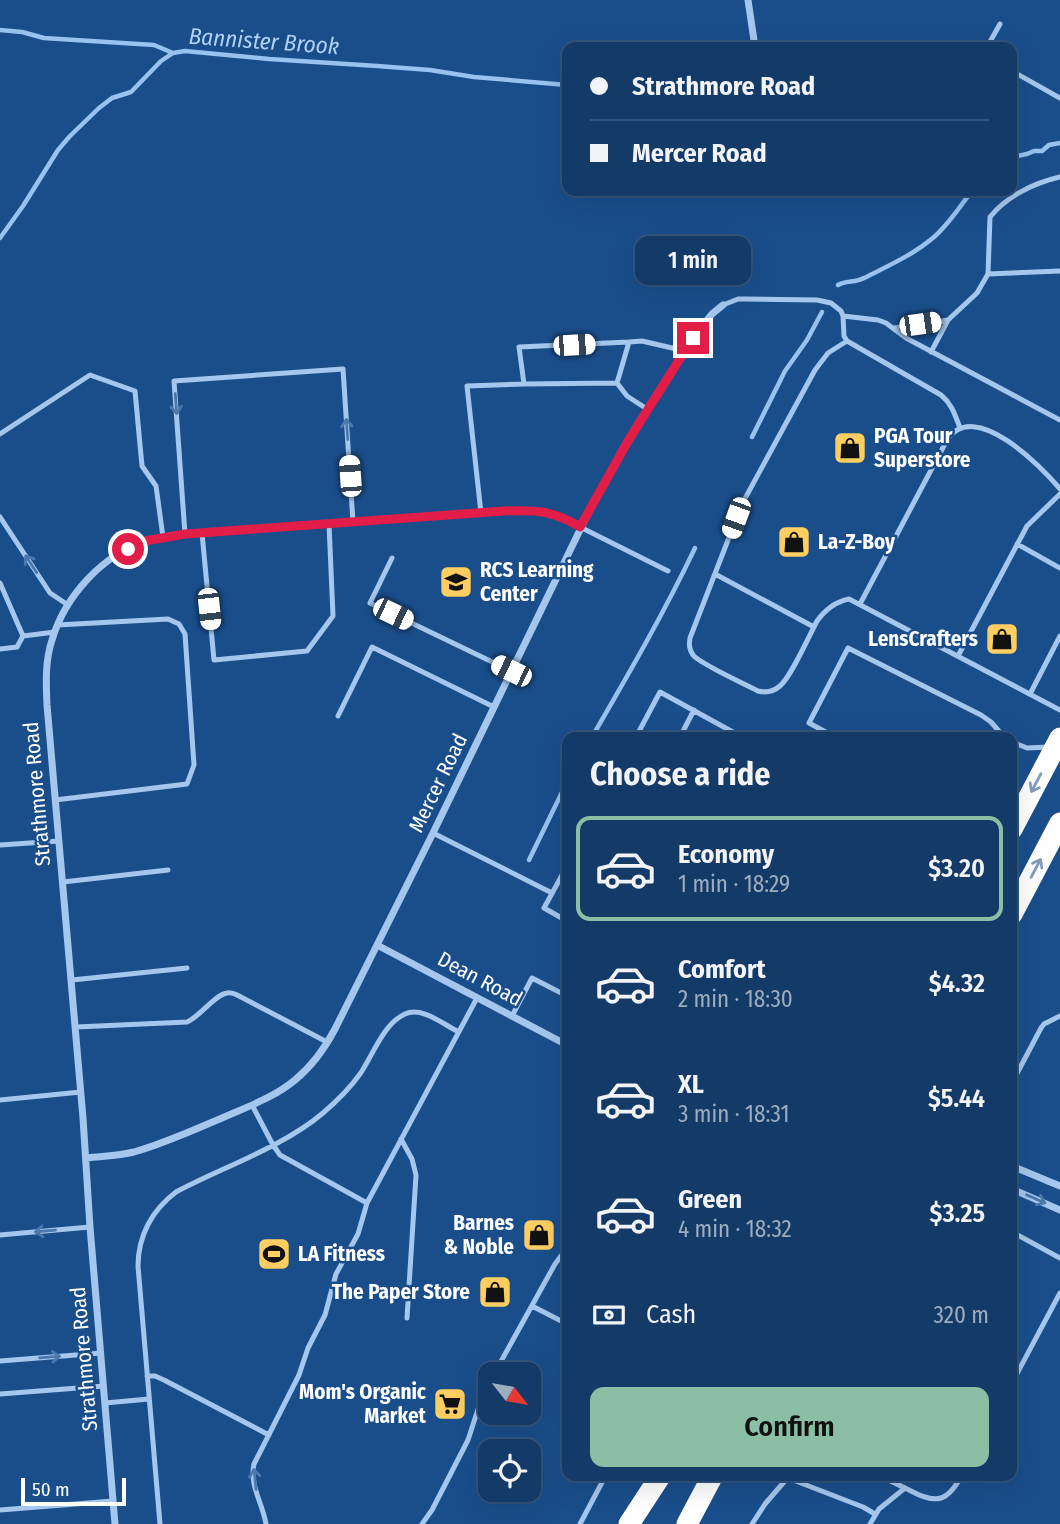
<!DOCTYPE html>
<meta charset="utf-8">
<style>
body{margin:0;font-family:"Fira Sans Condensed",sans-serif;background:#1d416e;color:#f1f3f6;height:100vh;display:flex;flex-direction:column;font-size:26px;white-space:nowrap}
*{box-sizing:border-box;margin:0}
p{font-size:23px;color:#9dadc0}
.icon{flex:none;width:38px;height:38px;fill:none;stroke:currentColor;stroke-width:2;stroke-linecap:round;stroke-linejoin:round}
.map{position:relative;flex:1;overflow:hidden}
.side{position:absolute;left:562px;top:732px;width:455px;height:749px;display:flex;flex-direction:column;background:#143a68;border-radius:14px;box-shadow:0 7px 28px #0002,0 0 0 2px #33547c}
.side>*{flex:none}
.hud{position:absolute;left:562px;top:42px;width:455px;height:154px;border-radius:14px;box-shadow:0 7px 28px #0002,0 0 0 2px #33547c;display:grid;align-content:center;height:154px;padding:0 28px;background:#143a68}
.needle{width:46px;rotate:121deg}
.controls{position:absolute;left:478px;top:1362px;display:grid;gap:14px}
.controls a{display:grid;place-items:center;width:63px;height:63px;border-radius:14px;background:#143a68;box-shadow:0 7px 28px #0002,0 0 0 2px #33547c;font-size:35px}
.scale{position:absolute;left:21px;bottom:18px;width:105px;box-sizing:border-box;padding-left:7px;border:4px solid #fff;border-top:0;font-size:19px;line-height:24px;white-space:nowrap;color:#fff;-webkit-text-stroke:5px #1a4e8b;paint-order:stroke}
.end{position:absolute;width:32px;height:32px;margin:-16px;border:9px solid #e11d48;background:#fff;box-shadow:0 0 0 4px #fff}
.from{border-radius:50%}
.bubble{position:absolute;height:49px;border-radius:14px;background:#143a68;box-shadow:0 7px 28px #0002,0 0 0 2px #33547c;font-size:23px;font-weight:600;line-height:49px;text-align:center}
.car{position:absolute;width:21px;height:42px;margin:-21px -10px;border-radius:9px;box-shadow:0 0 5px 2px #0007;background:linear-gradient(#fff 24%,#345 0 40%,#fff 0 76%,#345 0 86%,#fff 0)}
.hud b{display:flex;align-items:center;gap:24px;height:66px;font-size:26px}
.hud b+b{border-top:2px solid #33547c}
.hud i{width:18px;height:18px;background:#f1f3f6}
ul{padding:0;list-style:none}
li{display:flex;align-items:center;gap:21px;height:105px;margin:0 14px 10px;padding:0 14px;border:4px solid transparent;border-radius:14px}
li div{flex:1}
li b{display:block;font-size:26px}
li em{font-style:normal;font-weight:600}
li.on{border-color:#8abfa5}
li>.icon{width:63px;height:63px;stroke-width:1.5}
h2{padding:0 28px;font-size:32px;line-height:84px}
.pay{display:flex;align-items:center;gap:18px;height:77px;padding:0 28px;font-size:26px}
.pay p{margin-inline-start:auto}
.cta{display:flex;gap:14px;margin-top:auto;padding:14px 28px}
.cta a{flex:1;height:80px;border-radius:14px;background:#8abfa5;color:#111;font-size:28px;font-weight:600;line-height:80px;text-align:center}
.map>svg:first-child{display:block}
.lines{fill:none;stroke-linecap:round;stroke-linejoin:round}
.stream{stroke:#98c2ef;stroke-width:4.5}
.lane{stroke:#a5c7ed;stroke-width:5}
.street{stroke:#a5c7ed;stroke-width:7}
.highway{stroke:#fff;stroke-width:21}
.oneway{stroke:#4b78ad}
.oneway2{stroke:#819ebf}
.route{stroke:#e11d48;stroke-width:9}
.labels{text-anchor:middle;stroke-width:5;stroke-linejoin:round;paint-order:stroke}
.poi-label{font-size:21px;font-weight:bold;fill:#fff;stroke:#1a4e8b;text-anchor:start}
.street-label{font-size:21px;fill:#fff;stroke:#1a4e8b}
.water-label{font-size:23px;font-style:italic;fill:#b1d1f4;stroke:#1a4e8b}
</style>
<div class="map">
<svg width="1060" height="1524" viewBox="0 0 1060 1524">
<rect width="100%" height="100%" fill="#1a4e8b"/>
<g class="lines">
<!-- stream -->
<path class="stream" d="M0,30L22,32L44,38L154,45L173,53
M1012,157L1027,154L1034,151H1042L1049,145L1060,143
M0,238L23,206L58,150L70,136L99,108L112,98L131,92L161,61L173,53L185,51L269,59L377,66L430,70L474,77L567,85
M838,285C846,280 855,283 864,278C888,266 913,255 934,237C949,224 960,206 972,191
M752,437L785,371L807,340L822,312
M592,737C628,675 664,613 695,548
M529,860L567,782"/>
<!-- lane -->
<path class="lane" d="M987,47L1000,24
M1012,71L1060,98
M988,274L990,217C1007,196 1034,183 1060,177
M723,305L738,299H745L817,300L831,303L841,311L843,316L844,336L847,341L941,395C952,404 955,415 960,428
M843,316L878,320L886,323L906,338L1060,420
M894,328L948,320
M847,341L828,353L815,370L742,504L690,638C689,645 689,649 693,655C700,664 745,684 758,691C766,693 773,692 780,686C791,677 809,636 817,621C825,610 834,602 849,599L1060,710
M629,342L617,383L524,384L519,347L629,342L642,341L685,351
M931,352L948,320L977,293L988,274L1060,271
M617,383L627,396L647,409
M0,434L90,375L135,391L142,466L156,486L163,537
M481,513L467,386L524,384
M0,517L50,593L68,605
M580,527L668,571
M202,533L214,660L307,651L333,616L329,524
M185,534L174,381L343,369L353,522
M1017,544L1060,568
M392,558L370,603L511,671
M715,574L814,627
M0,583L23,636
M860,604L947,440C974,398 1041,466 1060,489
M23,636L55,632
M0,649L17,647L23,636
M958,656L1027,526L1060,494
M1030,694L1060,636
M338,716L372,647L494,707
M636,737L660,692L742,737
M680,737L694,710
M835,737L809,723L848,648L981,715L991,722L1004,737
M1012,742L1027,748L1049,747
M55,800L187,784L194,765L185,634L179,624L168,619L57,625
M433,833L552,893
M0,845L59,841
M567,866L544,908L567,921
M63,882L168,870
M72,980L187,968
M512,1016L532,978L567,996
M76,1027L187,1022C201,1016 214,995 227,993C232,992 235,994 239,996L327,1042
M1012,1083L1041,1028L1044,1024L1060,1016
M0,1100L81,1092
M252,1105L273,1145L280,1155L367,1203
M401,1139L412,1159L416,1175L407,1318
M1012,1232L1060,1258
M0,1235L90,1227
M532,1306L567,1324
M0,1361L101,1353
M494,1374L555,1264L567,1248
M147,1376H155L164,1380L269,1435
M1012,1383L1060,1293
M0,1394L104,1386
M105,1403L149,1399
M880,1475C890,1481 901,1486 911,1491C937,1505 948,1501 962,1475
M788,1478L863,1507L875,1514
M0,1510L113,1501
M160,1524L138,1266C138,1236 152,1210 176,1192C223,1167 283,1147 323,1113C337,1101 350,1088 360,1074C373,1055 383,1024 405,1014C422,1006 444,1025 459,1032
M266,1524C263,1504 249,1485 254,1464L299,1375L308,1348L325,1315L336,1274L358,1234L367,1203L477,998
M422,1524L432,1510L468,1440L482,1397L490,1382
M580,1524L606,1475
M752,1524L765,1504L790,1475
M870,1524L879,1509L905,1488"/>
<!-- street -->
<path class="street" d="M748,0L755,47
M377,945L567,1045
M86,1158C102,1156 118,1156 134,1152C166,1143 198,1128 229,1115C252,1105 276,1096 295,1080C312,1066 325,1048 335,1029L433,833L594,501L636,427L693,338L712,314L723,305
M1012,1166L1060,1186
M1012,1189L1060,1210
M115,1524L90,1227L83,1118L47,705C46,683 45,661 52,640C65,596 103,554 147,541C159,537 172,536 185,534L504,511C536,510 552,510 580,527"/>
<!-- highway -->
<path class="highway" d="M1012,829L1060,738
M1012,914L1060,823
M629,1524L661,1475
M687,1524L713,1475"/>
</g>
<!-- one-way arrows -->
<defs><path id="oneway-shaft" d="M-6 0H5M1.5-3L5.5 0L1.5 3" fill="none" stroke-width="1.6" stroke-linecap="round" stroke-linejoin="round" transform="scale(1.75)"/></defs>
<g class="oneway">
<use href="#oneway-shaft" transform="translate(176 404) rotate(86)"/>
<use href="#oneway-shaft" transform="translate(347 429) rotate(-94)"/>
<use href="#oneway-shaft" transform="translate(31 564) rotate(-123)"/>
<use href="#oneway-shaft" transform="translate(1036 1199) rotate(24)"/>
<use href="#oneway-shaft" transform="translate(45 1231) rotate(175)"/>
<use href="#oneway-shaft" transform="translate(50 1357) rotate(-5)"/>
<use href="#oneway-shaft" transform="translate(255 1479) rotate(-96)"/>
</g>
<g class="oneway2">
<use href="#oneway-shaft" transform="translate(1036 783) rotate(118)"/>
<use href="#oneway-shaft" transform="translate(1036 868) rotate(-62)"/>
</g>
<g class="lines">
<!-- route -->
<path class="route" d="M128,549L145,541L185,534L504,511C536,510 552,510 580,527L628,441L693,338"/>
</g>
<!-- icons -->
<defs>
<symbol id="shop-square" viewBox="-11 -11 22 22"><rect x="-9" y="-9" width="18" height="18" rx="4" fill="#ffce61" stroke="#1a4e8b"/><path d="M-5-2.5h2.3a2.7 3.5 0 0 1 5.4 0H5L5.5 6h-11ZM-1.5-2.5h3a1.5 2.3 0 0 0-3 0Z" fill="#111"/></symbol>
<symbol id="school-square" viewBox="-11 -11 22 22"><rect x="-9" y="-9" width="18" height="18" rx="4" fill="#ffce61" stroke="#1a4e8b"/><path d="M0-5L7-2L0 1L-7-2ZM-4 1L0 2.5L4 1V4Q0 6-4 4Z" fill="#111"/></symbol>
<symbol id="stadium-square" viewBox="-11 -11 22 22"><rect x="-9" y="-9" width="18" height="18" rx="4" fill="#ffce61" stroke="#1a4e8b"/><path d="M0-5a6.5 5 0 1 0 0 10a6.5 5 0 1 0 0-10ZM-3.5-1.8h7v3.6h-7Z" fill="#111"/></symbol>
<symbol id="supermarket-square" viewBox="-11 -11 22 22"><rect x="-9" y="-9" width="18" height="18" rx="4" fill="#ffce61" stroke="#1a4e8b"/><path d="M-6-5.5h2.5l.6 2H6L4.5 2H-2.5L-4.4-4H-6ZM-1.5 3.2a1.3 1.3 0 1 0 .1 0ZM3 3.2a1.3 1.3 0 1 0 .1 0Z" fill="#111"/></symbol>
</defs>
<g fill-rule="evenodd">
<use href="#shop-square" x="831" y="429" width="38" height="38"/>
<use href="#shop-square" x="775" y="523" width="38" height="38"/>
<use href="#school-square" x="437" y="563" width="38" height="38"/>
<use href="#shop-square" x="983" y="620" width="38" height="38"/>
<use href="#shop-square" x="520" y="1216" width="38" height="38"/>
<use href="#stadium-square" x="255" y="1235" width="38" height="38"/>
<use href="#shop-square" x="476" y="1273" width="38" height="38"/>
<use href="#supermarket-square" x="431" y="1385" width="38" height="38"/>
</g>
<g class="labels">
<!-- poi labels -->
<g class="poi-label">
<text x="874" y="443">PGA Tour<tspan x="874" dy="24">Superstore</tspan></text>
<text x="818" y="549">La-Z-Boy</text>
<text x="480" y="577">RCS Learning<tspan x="480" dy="24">Center</tspan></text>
<text x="978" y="646" text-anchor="end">LensCrafters</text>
<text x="514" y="1230" text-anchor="end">Barnes<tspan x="514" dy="24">&amp; Noble</tspan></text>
<text x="298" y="1261">LA Fitness</text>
<text x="470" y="1299" text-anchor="end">The Paper Store</text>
<text x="426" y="1399" text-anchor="end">Mom's Organic<tspan x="426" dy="24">Market</tspan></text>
</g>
<!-- street labels -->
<g class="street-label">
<text transform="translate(438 783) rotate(-64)" y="7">Mercer Road</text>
<text transform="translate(37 794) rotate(-95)" y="7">Strathmore Road</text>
<text transform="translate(480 979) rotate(28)" y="7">Dean Road</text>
<text transform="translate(84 1359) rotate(-95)" y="7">Strathmore Road</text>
</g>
<!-- water labels -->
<g class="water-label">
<text transform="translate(264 41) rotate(4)" y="8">Bannister Brook</text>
</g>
</g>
</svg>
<div class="controls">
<a><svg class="needle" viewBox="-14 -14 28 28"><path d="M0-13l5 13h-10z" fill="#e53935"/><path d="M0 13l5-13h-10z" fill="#9dadc0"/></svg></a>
<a><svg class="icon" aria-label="locate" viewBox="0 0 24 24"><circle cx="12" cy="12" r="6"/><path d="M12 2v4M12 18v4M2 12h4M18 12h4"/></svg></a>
</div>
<div class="scale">50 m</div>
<i class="end from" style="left:128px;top:549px"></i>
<i class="end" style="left:693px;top:338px"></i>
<div class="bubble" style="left:635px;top:236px;width:116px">1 min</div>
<i class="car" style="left:920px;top:324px;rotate:82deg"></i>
<i class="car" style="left:574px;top:345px;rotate:87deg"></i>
<i class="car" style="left:350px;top:476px;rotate:356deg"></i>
<i class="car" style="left:736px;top:518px;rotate:200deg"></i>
<i class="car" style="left:209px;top:609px;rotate:174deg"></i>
<i class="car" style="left:393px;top:614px;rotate:116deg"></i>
<i class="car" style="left:511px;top:671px;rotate:296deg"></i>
<div class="hud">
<b><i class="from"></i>Strathmore Road</b>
<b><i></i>Mercer Road</b>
</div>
<section class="side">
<h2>Choose a ride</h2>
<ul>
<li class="on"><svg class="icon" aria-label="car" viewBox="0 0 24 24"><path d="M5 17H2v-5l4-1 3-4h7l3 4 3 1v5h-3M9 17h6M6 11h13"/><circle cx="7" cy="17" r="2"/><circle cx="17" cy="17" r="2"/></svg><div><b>Economy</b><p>1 min · 18:29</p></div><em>$3.20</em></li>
<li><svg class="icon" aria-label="car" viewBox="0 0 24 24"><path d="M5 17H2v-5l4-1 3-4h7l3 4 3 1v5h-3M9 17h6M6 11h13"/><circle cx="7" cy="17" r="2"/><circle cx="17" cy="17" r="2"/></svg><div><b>Comfort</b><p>2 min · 18:30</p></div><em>$4.32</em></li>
<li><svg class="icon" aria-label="car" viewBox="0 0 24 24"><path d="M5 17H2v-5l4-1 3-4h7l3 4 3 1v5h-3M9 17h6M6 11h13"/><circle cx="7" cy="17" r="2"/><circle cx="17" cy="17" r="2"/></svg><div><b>XL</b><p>3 min · 18:31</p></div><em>$5.44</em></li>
<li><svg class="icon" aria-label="car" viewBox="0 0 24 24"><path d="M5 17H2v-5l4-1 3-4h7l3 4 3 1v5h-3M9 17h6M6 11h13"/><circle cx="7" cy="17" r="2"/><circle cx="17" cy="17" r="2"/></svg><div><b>Green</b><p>4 min · 18:32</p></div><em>$3.25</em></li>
</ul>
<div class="pay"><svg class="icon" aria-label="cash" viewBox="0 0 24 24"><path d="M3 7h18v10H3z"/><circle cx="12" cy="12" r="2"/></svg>Cash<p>320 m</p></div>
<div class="cta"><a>Confirm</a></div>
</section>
</div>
